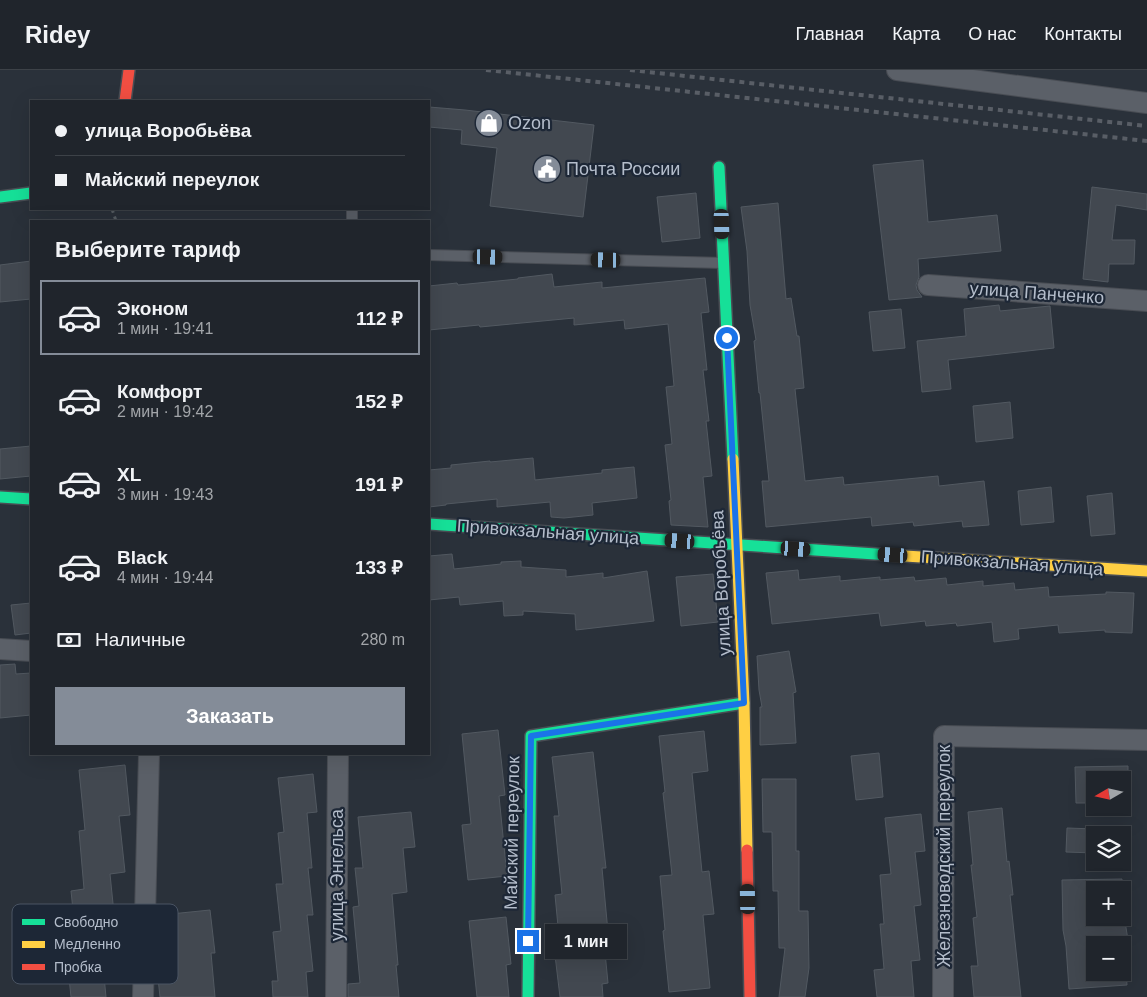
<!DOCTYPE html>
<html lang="ru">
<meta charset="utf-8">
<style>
body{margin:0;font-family:Arial,sans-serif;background:#282d34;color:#f1f3f6;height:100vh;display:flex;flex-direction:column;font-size:19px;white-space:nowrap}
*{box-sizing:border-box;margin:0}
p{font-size:16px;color:#a2a5a9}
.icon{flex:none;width:28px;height:28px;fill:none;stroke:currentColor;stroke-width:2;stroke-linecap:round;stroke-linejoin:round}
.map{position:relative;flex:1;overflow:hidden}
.sheet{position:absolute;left:30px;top:150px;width:400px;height:535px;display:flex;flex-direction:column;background:#20252c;border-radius:0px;box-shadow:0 5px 20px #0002,0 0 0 1px #3d4248}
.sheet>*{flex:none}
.top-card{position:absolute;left:30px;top:30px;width:400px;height:110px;border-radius:0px;box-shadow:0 5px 20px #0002,0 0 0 1px #3d4248;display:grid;align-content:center;height:110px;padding:0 25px;background:#20252c}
.needle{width:32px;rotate:261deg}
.controls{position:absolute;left:1086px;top:701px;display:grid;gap:10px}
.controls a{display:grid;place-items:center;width:45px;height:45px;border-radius:0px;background:#20252c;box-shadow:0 5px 20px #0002,0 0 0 1px #3d4248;font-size:25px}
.end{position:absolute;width:22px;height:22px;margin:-11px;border:6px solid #1a73e8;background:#fff;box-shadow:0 0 0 2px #fff}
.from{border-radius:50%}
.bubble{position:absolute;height:35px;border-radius:0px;background:#20252c;box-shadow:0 5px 20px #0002,0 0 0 1px #3d4248;font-size:16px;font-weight:700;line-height:35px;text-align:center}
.car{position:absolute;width:15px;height:30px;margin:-15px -8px;border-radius:6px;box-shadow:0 0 4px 1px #0007;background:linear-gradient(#222 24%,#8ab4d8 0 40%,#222 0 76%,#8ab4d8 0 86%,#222 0)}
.top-card b{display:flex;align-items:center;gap:18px;height:48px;font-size:19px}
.top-card b+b{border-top:1px solid #3d4248}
.top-card i{width:12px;height:12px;background:#f1f3f6}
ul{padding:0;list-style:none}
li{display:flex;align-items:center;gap:15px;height:75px;margin:0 10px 8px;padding:0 15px;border:2px solid transparent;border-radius:0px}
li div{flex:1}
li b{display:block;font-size:19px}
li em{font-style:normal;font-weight:700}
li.active{border-color:#848c98}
li>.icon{width:45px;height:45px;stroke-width:1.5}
h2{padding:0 25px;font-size:22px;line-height:60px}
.pay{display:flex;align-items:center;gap:12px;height:55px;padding:0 25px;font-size:19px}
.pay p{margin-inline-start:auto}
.button{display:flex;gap:10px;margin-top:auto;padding:10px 25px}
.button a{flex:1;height:58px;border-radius:0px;background:#848c98;color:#fff;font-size:20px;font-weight:700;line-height:58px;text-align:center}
header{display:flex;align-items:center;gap:30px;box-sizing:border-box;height:70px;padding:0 25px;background:#20252c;border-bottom:1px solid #3d4248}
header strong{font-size:24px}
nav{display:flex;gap:28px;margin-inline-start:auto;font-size:18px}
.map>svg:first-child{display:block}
.building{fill:#424850;stroke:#525961;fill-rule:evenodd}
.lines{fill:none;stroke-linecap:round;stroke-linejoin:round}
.lane-casing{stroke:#494d54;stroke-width:12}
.street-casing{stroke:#494d54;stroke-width:22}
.fast-casing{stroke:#494d54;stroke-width:14}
.slow-casing{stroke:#494d54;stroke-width:14}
.jam-casing{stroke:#494d54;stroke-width:14}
.path{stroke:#585f65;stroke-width:3;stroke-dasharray:4 4;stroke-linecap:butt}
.lane{stroke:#5b6068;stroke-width:10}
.street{stroke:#5b6068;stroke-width:20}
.fast{stroke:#16e098;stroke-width:11}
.slow{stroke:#ffcf43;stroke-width:11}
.jam{stroke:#f24e42;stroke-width:11}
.rail{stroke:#595e66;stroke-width:4;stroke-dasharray:5 5;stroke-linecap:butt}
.route{stroke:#1a73e8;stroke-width:6}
.labels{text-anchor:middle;stroke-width:4.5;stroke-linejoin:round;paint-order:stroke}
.poi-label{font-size:18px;fill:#b4bdcb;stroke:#1d2736;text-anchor:start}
.street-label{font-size:18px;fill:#b4bdcb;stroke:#1d2736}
.key{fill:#1d2736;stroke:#4a5463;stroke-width:1}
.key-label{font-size:14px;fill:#b4bdcb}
</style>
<header>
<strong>Ridey</strong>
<nav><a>Главная</a><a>Карта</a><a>О нас</a><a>Контакты</a></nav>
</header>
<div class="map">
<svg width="1147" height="927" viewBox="0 0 1147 927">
<rect width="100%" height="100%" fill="#2a313a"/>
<!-- building -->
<path class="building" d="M429,37L465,40L594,55L583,147L490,136L497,78L461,74L462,60L429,57Z
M923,90L928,152L997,145L1001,181L918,189L919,207L916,215L917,220L922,227L889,230L873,95Z
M1092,117L1147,124V140L1116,135L1112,170H1135L1134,194H1109L1108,212L1083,209Z
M696,123L700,168L662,172L657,127Z
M778,133L786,229L791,228L797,266H799L804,318L795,319L805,411L843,407L844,415L938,406L939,416L984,411L989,455L963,457L962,451L914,456L913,452L872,456L871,447L766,457L762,411H769L760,323H759L754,271L756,270L750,235L747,181L741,137Z
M31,191V229L0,232V195Z
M552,204L554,217L602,212V218L705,208L709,242L701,243L707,300H703L709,351H706L712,406L703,407L708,457L671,455L669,431L671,430L665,375L672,374L666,317L674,316L668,254L625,259L624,250L574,255V248L480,257L479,255L429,260V216L457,213L458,215L518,209V208Z
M999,235L1000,241L1050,236L1054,278L948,290L951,319L922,322L917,271L966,266L964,239Z
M901,239L905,278L873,281L869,242Z
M1010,332L1013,368L976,372L973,336Z
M31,376V406L0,409V379Z
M533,388L535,410L602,403V400L634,397L637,428L592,433L593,445L564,448L551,447L550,432L497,437V429L446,434V435L429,437V400L451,398V395L490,391V392Z
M1051,417L1054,452L1021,455L1018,421Z
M1112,423L1115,464L1091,466L1087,426Z
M452,484L454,499L501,494V492L521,491V497L566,500V507L603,503V508L647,501L654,551L576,560L575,544L523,541V545L504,546L503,531L460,535L459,527L429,530V486Z
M798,500L799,510L840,506V511L880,507V510L914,507L915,511L946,508L947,515L983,511V516L1014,513L1015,520L1048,517L1049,527L1106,524V522L1134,523L1132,563L1105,562V560L1059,563L1058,555L1018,559L1019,569L994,572L992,552L957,556L956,553L926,556L925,551L881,556L879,543L772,554L766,503Z
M713,504L718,552L681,556L676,507Z
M31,533V563L15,565L11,535Z
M789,581L796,622L793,623L796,673L760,675V637H762L759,620L757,586Z
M15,594L16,604L31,603V645L0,648V595Z
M498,660L505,725L499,726L507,806L468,810L462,755L471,754L462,664Z
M704,661L708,701L692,703L702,802L709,801L714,844L703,845L710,918L669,922L663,861L665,860L660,806L672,805L663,723L665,722L659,666Z
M593,682L606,798H602L608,862H603L608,913L602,914L603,927H560L554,877H560L555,825L562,824L554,746H559L552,687Z
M879,683L883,727L856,730L851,686Z
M125,695L130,745L119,746L125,802L110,804L117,873L101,875L106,927H71L67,888L78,887L71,821L84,819L79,761L85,760L79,700Z
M1128,696V732H1122V710H1095V733H1076L1075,697Z
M313,704L317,742L307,743L312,798H308L313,845H307L313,901L306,902L308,927H273L272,911H278L273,862L281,861L276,814H283L278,763L284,762L278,708Z
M762,709H796V781H799V841H808L809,898L805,927H779L785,878H779L778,821H773L772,762H763Z
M1002,738L1007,792L1009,791L1013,825H1010L1021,927H974L971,896H978L973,848L977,847L971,795H973L968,742Z
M411,742L415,777L403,778L407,822L392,824L398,895H396L399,927H348V914L360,913L353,837L359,836L355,798H363L358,747Z
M921,744L925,781L915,782L921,835L914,836L920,890L911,891L914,927H877L874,900L884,899L880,854H884L880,805L891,804L885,748Z
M1067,758L1095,759V783L1066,782Z
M1122,809V820H1095V848H1122V833L1128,870L1124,871L1127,915L1069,919L1066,876L1063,860L1062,810ZM1095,875H1122V902H1095Z
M210,840L215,883H211L215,927H160L158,908L167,907L161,845Z
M506,847L511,894L506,895L509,927H477L469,851Z"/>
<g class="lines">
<defs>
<path id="lane" d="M352,139V151
M429,185L723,193"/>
<path id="street" d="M897,0L1147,33
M928,215L1147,231
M0,579L31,581
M143,927L149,684
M336,927L338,684
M943,927L944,666L1147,670"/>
<path id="fast" d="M719,97L733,389
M0,127L31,123
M0,427L31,429
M429,454L905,486
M528,927L531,666L744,633"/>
<path id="slow" d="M733,389L744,633L747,780
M905,486L1147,501"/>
<path id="jam" d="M125,31L129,0
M747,780L750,927"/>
</defs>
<!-- lane casing -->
<use href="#lane" class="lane-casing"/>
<!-- street casing -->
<use href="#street" class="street-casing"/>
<!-- fast casing -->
<use href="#fast" class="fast-casing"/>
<!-- slow casing -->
<use href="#slow" class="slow-casing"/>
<!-- jam casing -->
<use href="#jam" class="jam-casing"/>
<!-- path -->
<path class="path" d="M112,139L116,151"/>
<!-- lane -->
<use href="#lane" class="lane"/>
<!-- street -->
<use href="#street" class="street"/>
<!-- fast -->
<use href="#fast" class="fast"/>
<!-- slow -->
<use href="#slow" class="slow"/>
<!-- jam -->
<use href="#jam" class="jam"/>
<!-- rail -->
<path class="rail" d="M486,0L1147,71
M630,0L1147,56"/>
</g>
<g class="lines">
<!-- route -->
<path class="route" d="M528,871L531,666L744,633L727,268"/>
</g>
<!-- icons -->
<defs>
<symbol id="shop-disc" viewBox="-11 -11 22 22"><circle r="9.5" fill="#848c98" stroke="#1d2736"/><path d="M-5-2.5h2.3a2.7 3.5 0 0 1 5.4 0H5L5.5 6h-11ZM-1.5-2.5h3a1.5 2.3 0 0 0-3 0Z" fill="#fff"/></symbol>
<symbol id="civic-disc" viewBox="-11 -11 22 22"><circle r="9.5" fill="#848c98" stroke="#1d2736"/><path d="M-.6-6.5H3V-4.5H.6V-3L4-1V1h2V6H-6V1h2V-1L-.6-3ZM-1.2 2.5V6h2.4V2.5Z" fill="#fff"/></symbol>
</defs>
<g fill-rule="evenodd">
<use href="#shop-disc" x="473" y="37" width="32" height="32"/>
<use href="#civic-disc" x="531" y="83" width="32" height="32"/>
</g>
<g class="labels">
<!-- poi labels -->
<g class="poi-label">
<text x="508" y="59">Ozon</text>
<text x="566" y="105">Почта России</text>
</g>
<!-- street labels -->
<g class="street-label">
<text transform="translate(1037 223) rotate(4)" y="6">улица Панченко</text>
<text transform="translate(548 462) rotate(4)" y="6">Привокзальная улица</text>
<text transform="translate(1012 493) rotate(4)" y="6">Привокзальная улица</text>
<text transform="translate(721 513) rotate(-93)" y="6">улица Воробьёва</text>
<text transform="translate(512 763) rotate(-89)" y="6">Майский переулок</text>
<text transform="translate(944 786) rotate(-90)" y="6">Железноводский переулок</text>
<text transform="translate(337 805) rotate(-90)" y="6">улица Энгельса</text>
</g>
</g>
<!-- legend -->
<rect x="12" y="834" width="166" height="80" rx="8" class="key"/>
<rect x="22" y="849" width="23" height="6" fill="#16e098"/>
<rect x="22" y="871" width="23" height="7" fill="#ffcf43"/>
<rect x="22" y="894" width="23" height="6" fill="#f24e42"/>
<g class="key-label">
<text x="54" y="857">Свободно</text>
<text x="54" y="879">Медленно</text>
<text x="54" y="902">Пробка</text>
</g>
</svg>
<div class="controls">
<a><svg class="needle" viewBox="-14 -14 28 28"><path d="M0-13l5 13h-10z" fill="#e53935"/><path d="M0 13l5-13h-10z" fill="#a2a5a9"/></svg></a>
<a><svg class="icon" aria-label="layers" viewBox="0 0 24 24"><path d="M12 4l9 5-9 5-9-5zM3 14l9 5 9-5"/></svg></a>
<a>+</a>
<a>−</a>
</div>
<i class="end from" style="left:727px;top:268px"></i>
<i class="end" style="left:528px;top:871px"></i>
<div class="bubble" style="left:545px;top:854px;width:82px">1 мин</div>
<i class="car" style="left:722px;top:154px;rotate:178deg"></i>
<i class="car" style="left:488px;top:187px;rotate:91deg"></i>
<i class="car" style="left:606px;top:190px;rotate:271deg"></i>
<i class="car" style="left:680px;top:471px;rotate:274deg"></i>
<i class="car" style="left:796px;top:479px;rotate:94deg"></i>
<i class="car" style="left:893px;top:485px;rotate:274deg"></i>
<i class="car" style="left:748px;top:829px;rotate:359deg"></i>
<div class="top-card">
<b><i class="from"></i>улица Воробьёва</b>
<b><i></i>Майский переулок</b>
</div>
<section class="sheet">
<h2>Выберите тариф</h2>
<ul>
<li class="active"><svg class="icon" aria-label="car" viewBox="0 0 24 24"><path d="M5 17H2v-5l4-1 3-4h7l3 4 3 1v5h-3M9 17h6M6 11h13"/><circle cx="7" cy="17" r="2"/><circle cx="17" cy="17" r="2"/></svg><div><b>Эконом</b><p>1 мин · 19:41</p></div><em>112 ₽</em></li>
<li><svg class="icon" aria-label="car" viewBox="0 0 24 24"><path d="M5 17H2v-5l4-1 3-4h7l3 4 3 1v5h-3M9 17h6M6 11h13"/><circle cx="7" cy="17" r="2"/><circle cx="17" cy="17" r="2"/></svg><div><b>Комфорт</b><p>2 мин · 19:42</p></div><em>152 ₽</em></li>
<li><svg class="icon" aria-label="car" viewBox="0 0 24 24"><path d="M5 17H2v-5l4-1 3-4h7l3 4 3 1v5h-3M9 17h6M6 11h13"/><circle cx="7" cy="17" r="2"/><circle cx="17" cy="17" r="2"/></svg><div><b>XL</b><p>3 мин · 19:43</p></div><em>191 ₽</em></li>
<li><svg class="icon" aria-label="car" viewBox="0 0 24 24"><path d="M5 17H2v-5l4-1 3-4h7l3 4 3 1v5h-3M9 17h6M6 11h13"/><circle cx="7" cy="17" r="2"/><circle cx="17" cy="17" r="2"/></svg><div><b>Black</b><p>4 мин · 19:44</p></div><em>133 ₽</em></li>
</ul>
<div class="pay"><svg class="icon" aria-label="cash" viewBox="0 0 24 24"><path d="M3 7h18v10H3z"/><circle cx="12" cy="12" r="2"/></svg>Наличные<p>280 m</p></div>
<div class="button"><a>Заказать</a></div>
</section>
</div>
